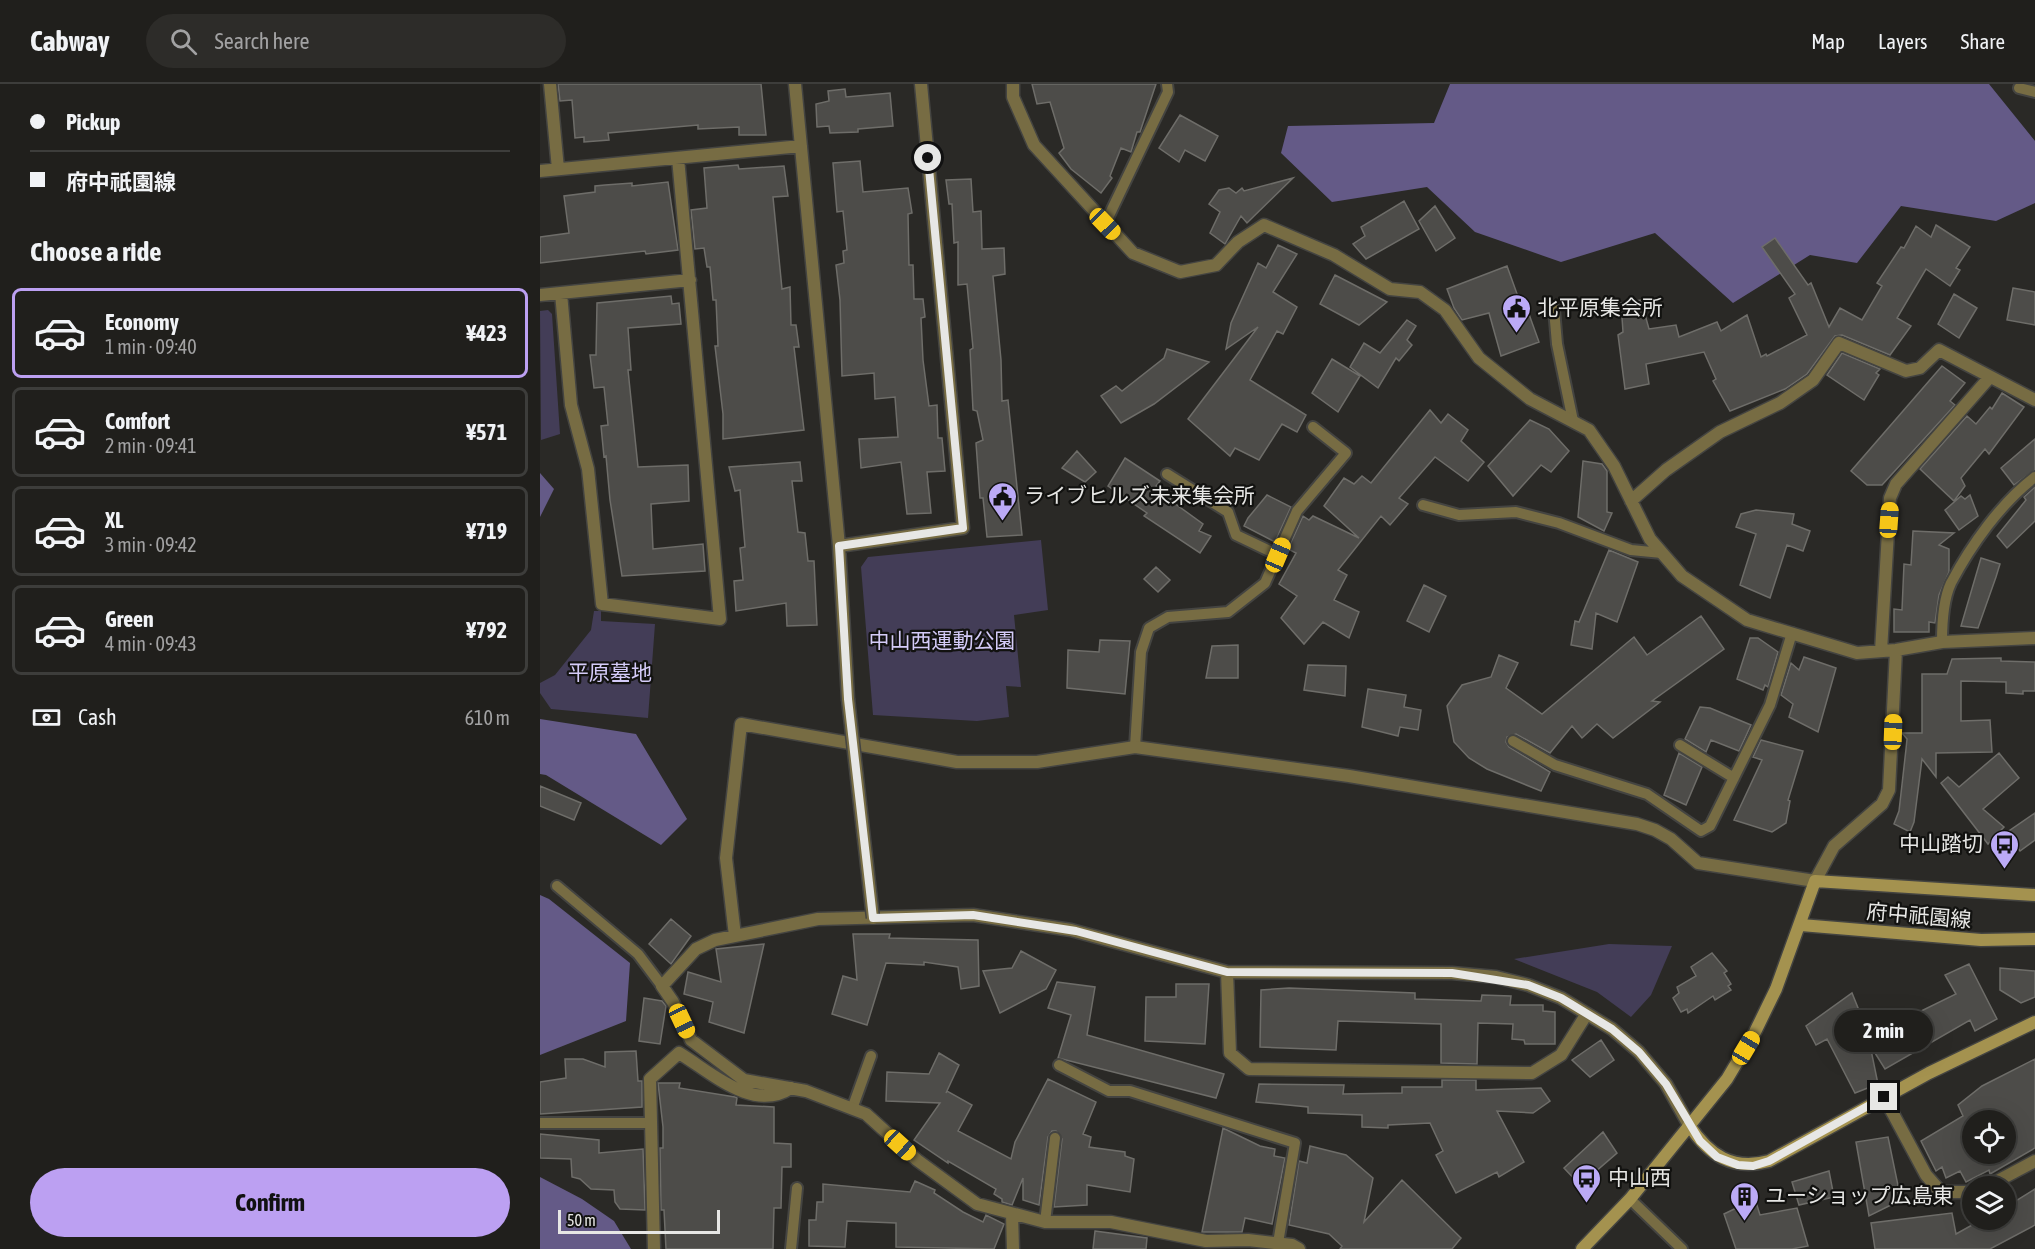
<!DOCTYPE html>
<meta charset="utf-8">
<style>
body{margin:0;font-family:"Asap Condensed","Noto Sans JP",sans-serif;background:#2d2c29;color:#f1f3f6;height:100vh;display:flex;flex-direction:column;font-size:22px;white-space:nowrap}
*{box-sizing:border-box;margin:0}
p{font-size:20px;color:#a2a2a3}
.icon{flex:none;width:33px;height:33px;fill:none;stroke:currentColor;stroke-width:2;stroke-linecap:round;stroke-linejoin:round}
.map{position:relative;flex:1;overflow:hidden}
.side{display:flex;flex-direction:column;background:#201f1c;width:540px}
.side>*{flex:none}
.hud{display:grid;align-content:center;height:132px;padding:0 30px;background:#201f1c}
.tools{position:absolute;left:1422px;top:1026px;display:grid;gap:12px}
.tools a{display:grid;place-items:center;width:54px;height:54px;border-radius:50%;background:#201f1c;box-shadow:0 6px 24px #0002,0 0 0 2px #3d3d3b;font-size:30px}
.scale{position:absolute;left:18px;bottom:15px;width:162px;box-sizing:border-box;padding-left:6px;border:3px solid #e7e7e5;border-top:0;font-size:16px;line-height:21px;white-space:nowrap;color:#e7e7e5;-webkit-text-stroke:4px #121210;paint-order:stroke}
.end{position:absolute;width:27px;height:27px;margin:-14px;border:8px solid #e7e7e5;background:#111;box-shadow:0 0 0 3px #111}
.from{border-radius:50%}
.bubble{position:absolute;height:42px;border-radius:21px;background:#201f1c;box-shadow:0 6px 24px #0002,0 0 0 2px #3d3d3b;font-size:20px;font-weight:700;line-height:42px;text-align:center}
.car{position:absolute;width:18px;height:36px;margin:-18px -9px;border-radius:8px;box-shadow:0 0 4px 2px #0007;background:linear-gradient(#f5c518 24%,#345 0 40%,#f5c518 0 76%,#345 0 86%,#f5c518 0)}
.hud b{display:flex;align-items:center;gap:21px;height:57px;font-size:22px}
.hud b+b{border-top:2px solid #3d3d3b}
.hud i{width:15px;height:15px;background:#f1f3f6}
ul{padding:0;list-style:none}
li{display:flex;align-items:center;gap:18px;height:90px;margin:0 12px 9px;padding:0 18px;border:3px solid #3d3d3b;border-radius:9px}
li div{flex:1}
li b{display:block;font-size:22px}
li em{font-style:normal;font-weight:700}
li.current{border-color:#bca0f2}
li>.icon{width:54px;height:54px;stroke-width:1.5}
h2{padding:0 30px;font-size:27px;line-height:72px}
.pay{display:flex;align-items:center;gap:15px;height:66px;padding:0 30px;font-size:22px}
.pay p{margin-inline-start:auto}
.action{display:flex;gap:12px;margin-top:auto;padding:12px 30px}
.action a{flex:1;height:69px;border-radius:36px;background:#bca0f2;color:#111;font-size:24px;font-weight:700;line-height:69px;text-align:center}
header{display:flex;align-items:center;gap:36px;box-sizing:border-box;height:84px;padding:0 30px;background:#201f1c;border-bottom:2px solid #3d3d3b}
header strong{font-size:28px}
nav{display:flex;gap:33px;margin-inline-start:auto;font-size:21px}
.search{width:420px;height:54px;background:#2d2c29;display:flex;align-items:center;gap:15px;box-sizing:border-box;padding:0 21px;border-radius:33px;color:#a2a2a3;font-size:22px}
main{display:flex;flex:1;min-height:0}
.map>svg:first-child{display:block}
.green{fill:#433d57}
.forest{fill:#645a87}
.building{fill:#4d4c49;stroke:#6e6d69;stroke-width:1.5;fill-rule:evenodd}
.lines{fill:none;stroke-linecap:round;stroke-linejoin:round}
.service-casing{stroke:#444441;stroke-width:14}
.minor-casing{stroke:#444441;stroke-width:15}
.secondary-casing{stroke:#444441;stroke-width:15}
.service{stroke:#776c43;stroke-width:10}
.minor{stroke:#776c43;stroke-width:12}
.secondary{stroke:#a4924f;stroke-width:12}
.minor-bridge-casing{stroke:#444441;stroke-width:15;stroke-linecap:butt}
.minor-bridge{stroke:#776c43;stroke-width:12}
.route{stroke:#e7e7e5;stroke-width:8}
.labels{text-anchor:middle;stroke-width:4.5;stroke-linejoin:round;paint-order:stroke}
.poi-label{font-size:21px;fill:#e7e7e5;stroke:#121210;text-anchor:start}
.park-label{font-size:21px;fill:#d4cbf8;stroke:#121210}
.street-label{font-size:21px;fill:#e7e7e5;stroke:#121210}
</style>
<header>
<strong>Cabway</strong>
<div class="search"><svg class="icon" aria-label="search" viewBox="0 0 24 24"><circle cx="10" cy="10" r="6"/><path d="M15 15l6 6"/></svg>Search here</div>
<nav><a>Map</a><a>Layers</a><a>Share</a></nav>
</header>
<main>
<section class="side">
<div class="hud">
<b><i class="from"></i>Pickup</b>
<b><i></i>府中祇園線</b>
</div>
<h2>Choose a ride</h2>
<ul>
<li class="current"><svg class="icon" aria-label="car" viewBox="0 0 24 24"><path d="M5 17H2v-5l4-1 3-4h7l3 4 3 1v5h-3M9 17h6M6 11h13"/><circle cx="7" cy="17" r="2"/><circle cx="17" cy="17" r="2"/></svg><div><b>Economy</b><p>1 min · 09:40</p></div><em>¥423</em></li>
<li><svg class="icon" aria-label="car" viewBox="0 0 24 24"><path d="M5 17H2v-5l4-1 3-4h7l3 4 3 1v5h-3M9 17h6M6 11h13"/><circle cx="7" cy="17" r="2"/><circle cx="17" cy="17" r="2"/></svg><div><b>Comfort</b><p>2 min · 09:41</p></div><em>¥571</em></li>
<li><svg class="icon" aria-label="car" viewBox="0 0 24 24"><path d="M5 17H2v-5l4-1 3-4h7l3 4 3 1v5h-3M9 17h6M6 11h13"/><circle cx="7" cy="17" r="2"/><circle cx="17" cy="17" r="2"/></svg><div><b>XL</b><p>3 min · 09:42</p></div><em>¥719</em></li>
<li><svg class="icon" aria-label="car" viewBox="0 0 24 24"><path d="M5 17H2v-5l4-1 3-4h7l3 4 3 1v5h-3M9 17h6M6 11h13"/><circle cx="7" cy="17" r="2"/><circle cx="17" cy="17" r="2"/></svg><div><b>Green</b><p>4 min · 09:43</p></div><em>¥792</em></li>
</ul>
<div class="pay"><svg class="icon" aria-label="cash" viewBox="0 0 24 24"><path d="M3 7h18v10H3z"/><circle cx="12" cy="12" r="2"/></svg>Cash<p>610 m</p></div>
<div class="action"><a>Confirm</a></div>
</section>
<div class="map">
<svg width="1495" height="1165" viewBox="0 0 1495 1165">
<rect width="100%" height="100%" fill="#2a2926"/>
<!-- green -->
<path class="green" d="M8,226L12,230L20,350L1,356L0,227Z
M501,456L508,526L474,531L481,603L466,602L469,633L437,637L333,631L321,483L328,473Z
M54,527H61V537L115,540L108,634L11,625L0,609V599L15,591L51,546Z
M1069,860L1132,862L1111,911L1091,933L1057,908L974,875Z"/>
<!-- forest -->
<path class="forest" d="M910,0H1449L1495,57V119L1456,137L1361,122L1317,179L1270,171L1193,219L1115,149L1021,178L935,148L887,103L792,118L741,69L748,42L894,39Z
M0,389L14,405L0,433Z
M0,635L96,650L147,735L121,761L6,691L0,690Z
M0,811L9,815L90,879L86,937L0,971Z
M0,1093L42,1115L74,1137L91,1165H0Z"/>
<!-- building -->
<path class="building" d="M18,0H221L226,51H199V43L158,45V41L68,49L69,56L44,58V53L35,54L32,16L20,17Z
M492,0H616L600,48H597L591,68L581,64L570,92L572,94L561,109L531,85L519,69L524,64L510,18L497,20Z
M305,5L306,13L350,9L353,42L318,45V48L290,49L289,42L277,43L276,20L289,17L288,7Z
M640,31L678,52L665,77L645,66L639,78L619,64Z
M320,77L323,108L368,104L372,129L368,130L369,181H373L374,215H383L385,233L381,234L383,276L389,322L397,321L398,354H402L405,387L387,388L391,429L367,430L361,378L321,384L319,355L358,353L355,313L335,315L334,289L302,292L300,216L296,181L304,179L303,167L307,166L303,127L297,128L293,79Z
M198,81L199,85L244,82L248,112L233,113L242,205L250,203L251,241H256L259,263H254L264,346L183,355V330L175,262H178L176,216H173L170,183H167L164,164L155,165L151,126L167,124L164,84Z
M753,94L707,139L701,132L685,160L670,149L680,128L669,120L679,106L689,104L696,109L702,104L704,107Z
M431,95L433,128L441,127L442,165L464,164L465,190L453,192L461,276L462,317L468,316L482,451L447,453L443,414H440L436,359L443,356L437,327L433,326L430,266L433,264L427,200L418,201V158L414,159L412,120H409L406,96Z
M128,98L138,166L106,170L105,167L0,179V153L29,149L24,112L55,108V102L65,101L92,99V102Z
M864,117L879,145L826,175L813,160L825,152L821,143Z
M895,122L915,154L896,167L879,137Z
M1396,141L1430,163L1416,184L1420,186L1410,202L1386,185L1357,234L1371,242L1350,271L1302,251L1295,252L1267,290L1245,305L1190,327L1173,297L1176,295L1164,268L1106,280L1109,300L1085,305L1078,251L1083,248L1081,219L1101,216L1109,245L1136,241L1139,253L1177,238L1181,247L1207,231L1221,273L1226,270L1227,272L1267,251L1249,214L1255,210L1222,163L1235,154L1268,201L1271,199L1289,243L1300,224L1322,236L1342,202L1337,199L1361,163L1364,164L1376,142L1391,153Z
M738,161L757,170L733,208L757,223L743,250L737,247L710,296L766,331L757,348L742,340L719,376L695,364L690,372L648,335L718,243L686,265L691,239L718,179L726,184Z
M967,182L981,221L985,219L999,258L961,272L949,229L922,236L914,224L907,205Z
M795,191L847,218L819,241L780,220Z
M1473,204L1495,208V241L1467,236Z
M1414,210L1437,224L1419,254L1398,240Z
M131,212L132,220L139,219L141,240L88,244L91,286H88L98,383L148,381L149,417L111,420L113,465L163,460L165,487L82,492L70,416L66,372L64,373L61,342L68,341L64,303L54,304L50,271H56L57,219Z
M867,236L876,242L867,256L872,261L859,277L856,274L838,304L810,283L824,259L840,269Z
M627,265L669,278L614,320L581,339L561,312L576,302L582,307L624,274Z
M1302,269L1340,285L1336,289L1339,291L1324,316L1287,291Z
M792,275L820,292L798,328L772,309Z
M1402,282L1425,299L1410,317L1415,321L1342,401H1327L1311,387Z
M1462,309L1484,323L1449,370L1445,365L1421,394L1425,402L1414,417L1380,385L1427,332L1436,340L1450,323L1452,325Z
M890,326L901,339L908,330L928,346L921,357L944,378L928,397L895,373L859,414L868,420L850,441L841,432L798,486L807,491L794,516L819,528L809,554L783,538L764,560L741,534L757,512L739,500L756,469L748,465L763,432L769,436L773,432L819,454L784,422L804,394L814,400L822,392L831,399Z
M990,336L1009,345L1029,367L1011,388L1001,381L973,412L948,382Z
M1495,355V386L1474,401L1461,384Z
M537,367L556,388L545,398L522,384Z
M585,374L620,397L616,402L632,412L630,416L663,440L659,447L671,452L660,469L604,432L607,429L568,402Z
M1043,377L1062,380L1067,387V428L1072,429L1064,447L1038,433Z
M260,378L262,397H252L258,448L265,449L268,477H274L277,541L247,542L246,519L196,527L194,497L203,496L200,464L205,463L200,406L195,407L189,383Z
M1495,403V437L1467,464L1457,452L1486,416L1484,413Z
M727,411L751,423L735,458L704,442L708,434Z
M1430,411L1438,432L1419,446L1405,426L1421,412L1425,415Z
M1216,426L1254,430L1252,440L1270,447L1263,467L1247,461L1230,514L1200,501L1216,450L1196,443L1201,430Z
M1373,447L1414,449L1399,461L1409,465V488L1399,511L1395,539L1389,538V548H1354V525L1362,526L1364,480L1371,481Z
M1069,466L1098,478L1077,538L1056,529L1052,565L1031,561L1035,537L1039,538Z
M1441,474L1460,480L1456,493L1438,544L1421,542Z
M616,483L630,496L618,508L604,495Z
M884,501L906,512L889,548L867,537Z
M1161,532L1184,565L1112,617L1120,618L1073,654L1057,640L1042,654L1032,642L1010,669L976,650L967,653L966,658L969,663L1010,688L1001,707L947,685L929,674L914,658L907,622L922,601L951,593L959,571L978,579L966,604L1002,630L1094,553L1107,571Z
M1210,554H1218L1238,568L1228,603L1225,601L1223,606L1197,595Z
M560,556L590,557L585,610L527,604L528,566L559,568Z
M698,561V594H666L672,562Z
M1264,573L1296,584L1278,648L1249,633L1253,620L1241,611L1251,579L1259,586Z
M1461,574V577L1495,578V607H1483V610L1466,609V598L1421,597V637L1450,636L1452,668L1396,669V693L1382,675L1374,738L1370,748L1354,740L1359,727L1366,665L1367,655L1362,649H1382V590H1407L1412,575Z
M768,581L806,582L805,612L764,606Z
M828,605L866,611L864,623L881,626L878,646L860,643L858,652L822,643Z
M1160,623L1170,624L1211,641L1199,667L1171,656L1166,668L1145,655Z
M1221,656L1263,667L1248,716L1250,717L1246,739L1232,748L1194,736L1222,676L1213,673Z
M1139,669L1162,683L1146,721L1124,711Z
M1459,669L1479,694L1443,725L1464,743L1448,760L1401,699L1408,693L1419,703Z
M0,702L41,719L34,736L0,722Z
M1495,729V756L1480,767L1466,749Z
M131,835L151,852L131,880L109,860Z
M313,850H350L349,854L438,856L439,902L421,905L418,883L384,878V881L346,879L327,941L292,930L303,892L317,896Z
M224,860L204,949L169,938L173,918L144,910L148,888L181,898L176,865Z
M481,867L516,886L506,905L460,929L443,887L472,884Z
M1172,869L1187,887L1184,889L1191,900L1188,902L1191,906L1175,916L1173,912L1148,929L1147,925L1141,928L1133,914L1139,909L1137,903L1156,892L1151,883Z
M1429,880L1457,935L1435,947L1430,936L1345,985L1330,961L1338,1000L1315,1009L1287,955L1276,961L1266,942L1312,909L1331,956L1369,933L1416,910L1405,891Z
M1460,884L1495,887V913L1481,919L1460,906Z
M517,898L555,903L547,951L684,990L676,1014L518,974L531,931L508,924Z
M636,900H669L665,960L605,957L606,913H636Z
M749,904L875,909V915L941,917L942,911L971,912L970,921H1003V927L1015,928V960H985L984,956L972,955L973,940L938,939L937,980L901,979V940L798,937L796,966L720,963L721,906Z
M104,914L122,917L126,922L120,960L99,957Z
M1061,956L1074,976L1050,993L1032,976Z
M96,967L98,997H102V1023L0,1030V998L26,994L25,975H43L65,983V968Z
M399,969L419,981L406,1009L407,1007L432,1021L418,1047L471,1075L475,1058L508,995L556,1018L543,1050L551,1053L549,1063L585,1068V1072L594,1075L590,1108L547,1101V1121L514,1123L522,1055L516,1047H512L508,1053L499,1121L483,1116V1094L472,1121L462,1118V1115L454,1110L456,1105L408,1077V1079L374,1056L400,1019L346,1017L347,988L389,990Z
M1495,975V1064L1450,1090L1449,1086L1426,1098L1420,1087L1406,1094L1402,1083L1396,1087L1381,1057L1423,1032L1418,1021L1442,1002ZM1432,1036H1466V1070H1432Z
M902,996H936V1006L1001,1004L1010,1017L993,1029L957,1027L984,1078L959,1093L957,1088L916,1109L896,1071L903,1067L890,1039L848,1041V1044L822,1043V1031L768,1029V1023L716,1018L719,1000L804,1001L803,1010L862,1009V1003H902Z
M118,999H140L139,1004L195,1013L197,1014L196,1021L234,1023V1059L251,1060V1083H242L241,1124H234L233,1165H126L124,1126H121L120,1064H123V1043Z
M683,1044L720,1062L735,1065L734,1072L745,1074L732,1140L705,1134L702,1148H662Z
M1063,1048L1077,1069L1040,1101L1024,1084Z
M0,1050L59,1056V1069L103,1065L105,1126L80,1125L75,1118L74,1106L51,1105L40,1095L32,1093L31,1075L0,1074Z
M1348,1053L1361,1116L1329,1132L1316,1058Z
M770,1062L806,1071L833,1094L824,1138L862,1096L921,1154L912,1165H800L802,1162L789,1150L749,1141L759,1077L767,1079Z
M1289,1087L1294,1113L1259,1121L1252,1098Z
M375,1097L395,1106L394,1109L423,1128L443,1138L446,1131L464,1140L454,1165L356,1163V1139L307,1137L305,1163L269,1162V1136H276L277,1118H283V1100L370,1108Z
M1495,1105V1141L1450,1165H1335L1331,1139L1412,1129L1416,1150L1441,1136H1471L1466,1123Z
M1215,1115L1220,1131L1257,1124L1268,1162L1252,1165H1196L1184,1130Z
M555,1147L607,1154L606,1165H553Z"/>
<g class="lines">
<defs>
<path id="service" d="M1479,4L1495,8
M565,140L628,8L627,0
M1014,225L1017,260L1033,337
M627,390L688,428L696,451L738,471
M883,421L919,431L976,428L1019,439L1091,466L1122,469
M1402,558C1402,539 1403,516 1411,499C1431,461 1461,419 1495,393
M973,657L1015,681L1107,710L1161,747L1170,742L1230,621L1252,549
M1140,661L1194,694
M595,663L601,568L609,544L628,533L688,528L725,499L757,427L806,369L773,343
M17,802L98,870L122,902
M519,981L569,1007H590L755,1059L738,1159
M312,1025L331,972
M0,1039H111
M1090,1115L1142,1165
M505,1138L515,1054
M251,1165L257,1104"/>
<path id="minor" d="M10,0L18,85
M255,0L299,462L308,615
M473,0V13L494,61L593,169L640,188L676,181L698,158L724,141L794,171L850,205L880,208L905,226L939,274L990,315L1049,346L1074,382L1110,455L1142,492L1207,536L1317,569L1356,566L1402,558L1495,554
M0,87L261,62
M21,209L31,321L48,385L62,520L180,535L138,74
M0,211L150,196
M1091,417L1126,386L1180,348L1240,319L1273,296L1299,259L1366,287L1380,284L1399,266L1495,316
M299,462L423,444L381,0
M1341,567L1350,414L1356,400L1449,294
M195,852L186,774L201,640L417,678H497L595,663L809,692L1097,740L1115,746L1131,755L1158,779L1275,797L1294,762L1342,720L1349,706L1356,566
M687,888L690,969L709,985L992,989L1021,971L1046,931
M1344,1013L1386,1091L1401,1108H1432
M1448,1102L1495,1077
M472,1130L473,1165
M114,1165L110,995L139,969C171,988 213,1029 251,1004
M759,1165L752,1161L708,1156L666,1157L571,1138H505L437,1120L377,1076L326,1030L266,1007L204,996L151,956L133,918L122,902L156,865L175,856L278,835L433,831L531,846L687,888L912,889L956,893L988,901L1021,914L1072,945L1099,968L1126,1000L1149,1041"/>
<path id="secondary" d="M1261,841L1441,856L1495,855
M1149,1041C1169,1071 1192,1087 1229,1077L1389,989L1495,938
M1042,1165L1090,1115L1187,995L1215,948L1236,905L1275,797L1495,811"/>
</defs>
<!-- service casing -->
<use href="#service" class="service-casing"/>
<!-- minor casing -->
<use href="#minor" class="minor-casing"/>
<!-- secondary casing -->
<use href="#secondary" class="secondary-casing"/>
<!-- service -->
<use href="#service" class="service"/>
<!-- minor -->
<use href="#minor" class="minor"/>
<!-- secondary -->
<use href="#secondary" class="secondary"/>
<defs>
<path id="minor-bridge" d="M308,615L333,834"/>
</defs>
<!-- minor-bridge casing -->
<use href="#minor-bridge" class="minor-bridge-casing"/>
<!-- minor-bridge -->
<use href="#minor-bridge" class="minor-bridge"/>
</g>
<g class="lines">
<!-- route -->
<path class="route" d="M388,74L423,444L299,462L308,615L333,834L433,831L536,847L687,888L912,889L988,901L1021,914L1072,945L1099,968L1126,1000L1160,1057L1177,1073L1198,1081L1213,1082L1229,1077L1344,1013"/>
</g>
<!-- icons -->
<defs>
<symbol id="civic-pin" viewBox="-11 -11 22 30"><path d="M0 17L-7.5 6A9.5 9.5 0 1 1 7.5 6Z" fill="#bbaaf6" stroke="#121210"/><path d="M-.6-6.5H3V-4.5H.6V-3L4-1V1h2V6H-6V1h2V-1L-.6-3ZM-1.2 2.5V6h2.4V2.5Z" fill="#111"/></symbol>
<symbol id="bus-pin" viewBox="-11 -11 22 30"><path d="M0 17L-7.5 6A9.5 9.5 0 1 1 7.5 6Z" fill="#bbaaf6" stroke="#121210"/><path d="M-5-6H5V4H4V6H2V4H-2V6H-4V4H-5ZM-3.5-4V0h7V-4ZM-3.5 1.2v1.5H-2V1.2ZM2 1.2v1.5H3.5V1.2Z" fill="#111"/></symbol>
<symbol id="building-pin" viewBox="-11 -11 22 30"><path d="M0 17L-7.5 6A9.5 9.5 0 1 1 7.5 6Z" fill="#bbaaf6" stroke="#121210"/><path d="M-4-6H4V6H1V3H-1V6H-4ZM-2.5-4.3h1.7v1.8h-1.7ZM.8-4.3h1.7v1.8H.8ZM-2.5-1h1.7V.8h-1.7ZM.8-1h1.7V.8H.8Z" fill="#111"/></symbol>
</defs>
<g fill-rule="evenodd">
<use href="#civic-pin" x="960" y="208" width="33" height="45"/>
<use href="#civic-pin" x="446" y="396" width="33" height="45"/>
<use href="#bus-pin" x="1448" y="744" width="33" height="45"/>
<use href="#bus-pin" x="1030" y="1078" width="33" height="45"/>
<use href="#building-pin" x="1188" y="1096" width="33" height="45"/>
</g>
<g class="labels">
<!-- poi labels -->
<g class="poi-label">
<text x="997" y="231">北平原集会所</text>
<text x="484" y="419">ライブヒルズ未来集会所</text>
<text x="1443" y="767" text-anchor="end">中山踏切</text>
<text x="1068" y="1101">中山西</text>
<text x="1225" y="1119">ユーショップ広島東</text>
</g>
<!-- park labels -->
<g class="park-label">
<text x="402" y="564">中山西運動公園</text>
<text x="70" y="596">平原墓地</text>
</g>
<!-- street labels -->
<g class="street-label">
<text transform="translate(1379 832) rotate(5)" y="7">府中祇園線</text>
</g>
</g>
</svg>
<div class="tools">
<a><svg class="icon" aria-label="locate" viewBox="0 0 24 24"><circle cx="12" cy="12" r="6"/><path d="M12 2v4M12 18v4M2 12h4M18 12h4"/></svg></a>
<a><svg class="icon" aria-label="layers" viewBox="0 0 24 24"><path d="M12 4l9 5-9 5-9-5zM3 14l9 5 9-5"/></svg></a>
</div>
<div class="scale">50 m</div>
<i class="end from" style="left:388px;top:74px"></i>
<i class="end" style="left:1344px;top:1013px"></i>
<div class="bubble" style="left:1294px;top:926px;width:99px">2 min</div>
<i class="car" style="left:565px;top:140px;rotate:136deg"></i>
<i class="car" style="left:1349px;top:436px;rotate:4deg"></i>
<i class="car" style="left:738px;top:471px;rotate:23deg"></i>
<i class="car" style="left:1353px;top:648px;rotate:2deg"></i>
<i class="car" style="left:142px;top:937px;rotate:155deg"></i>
<i class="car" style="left:1206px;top:964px;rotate:31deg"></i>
<i class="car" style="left:360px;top:1061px;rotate:132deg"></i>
</div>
</main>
